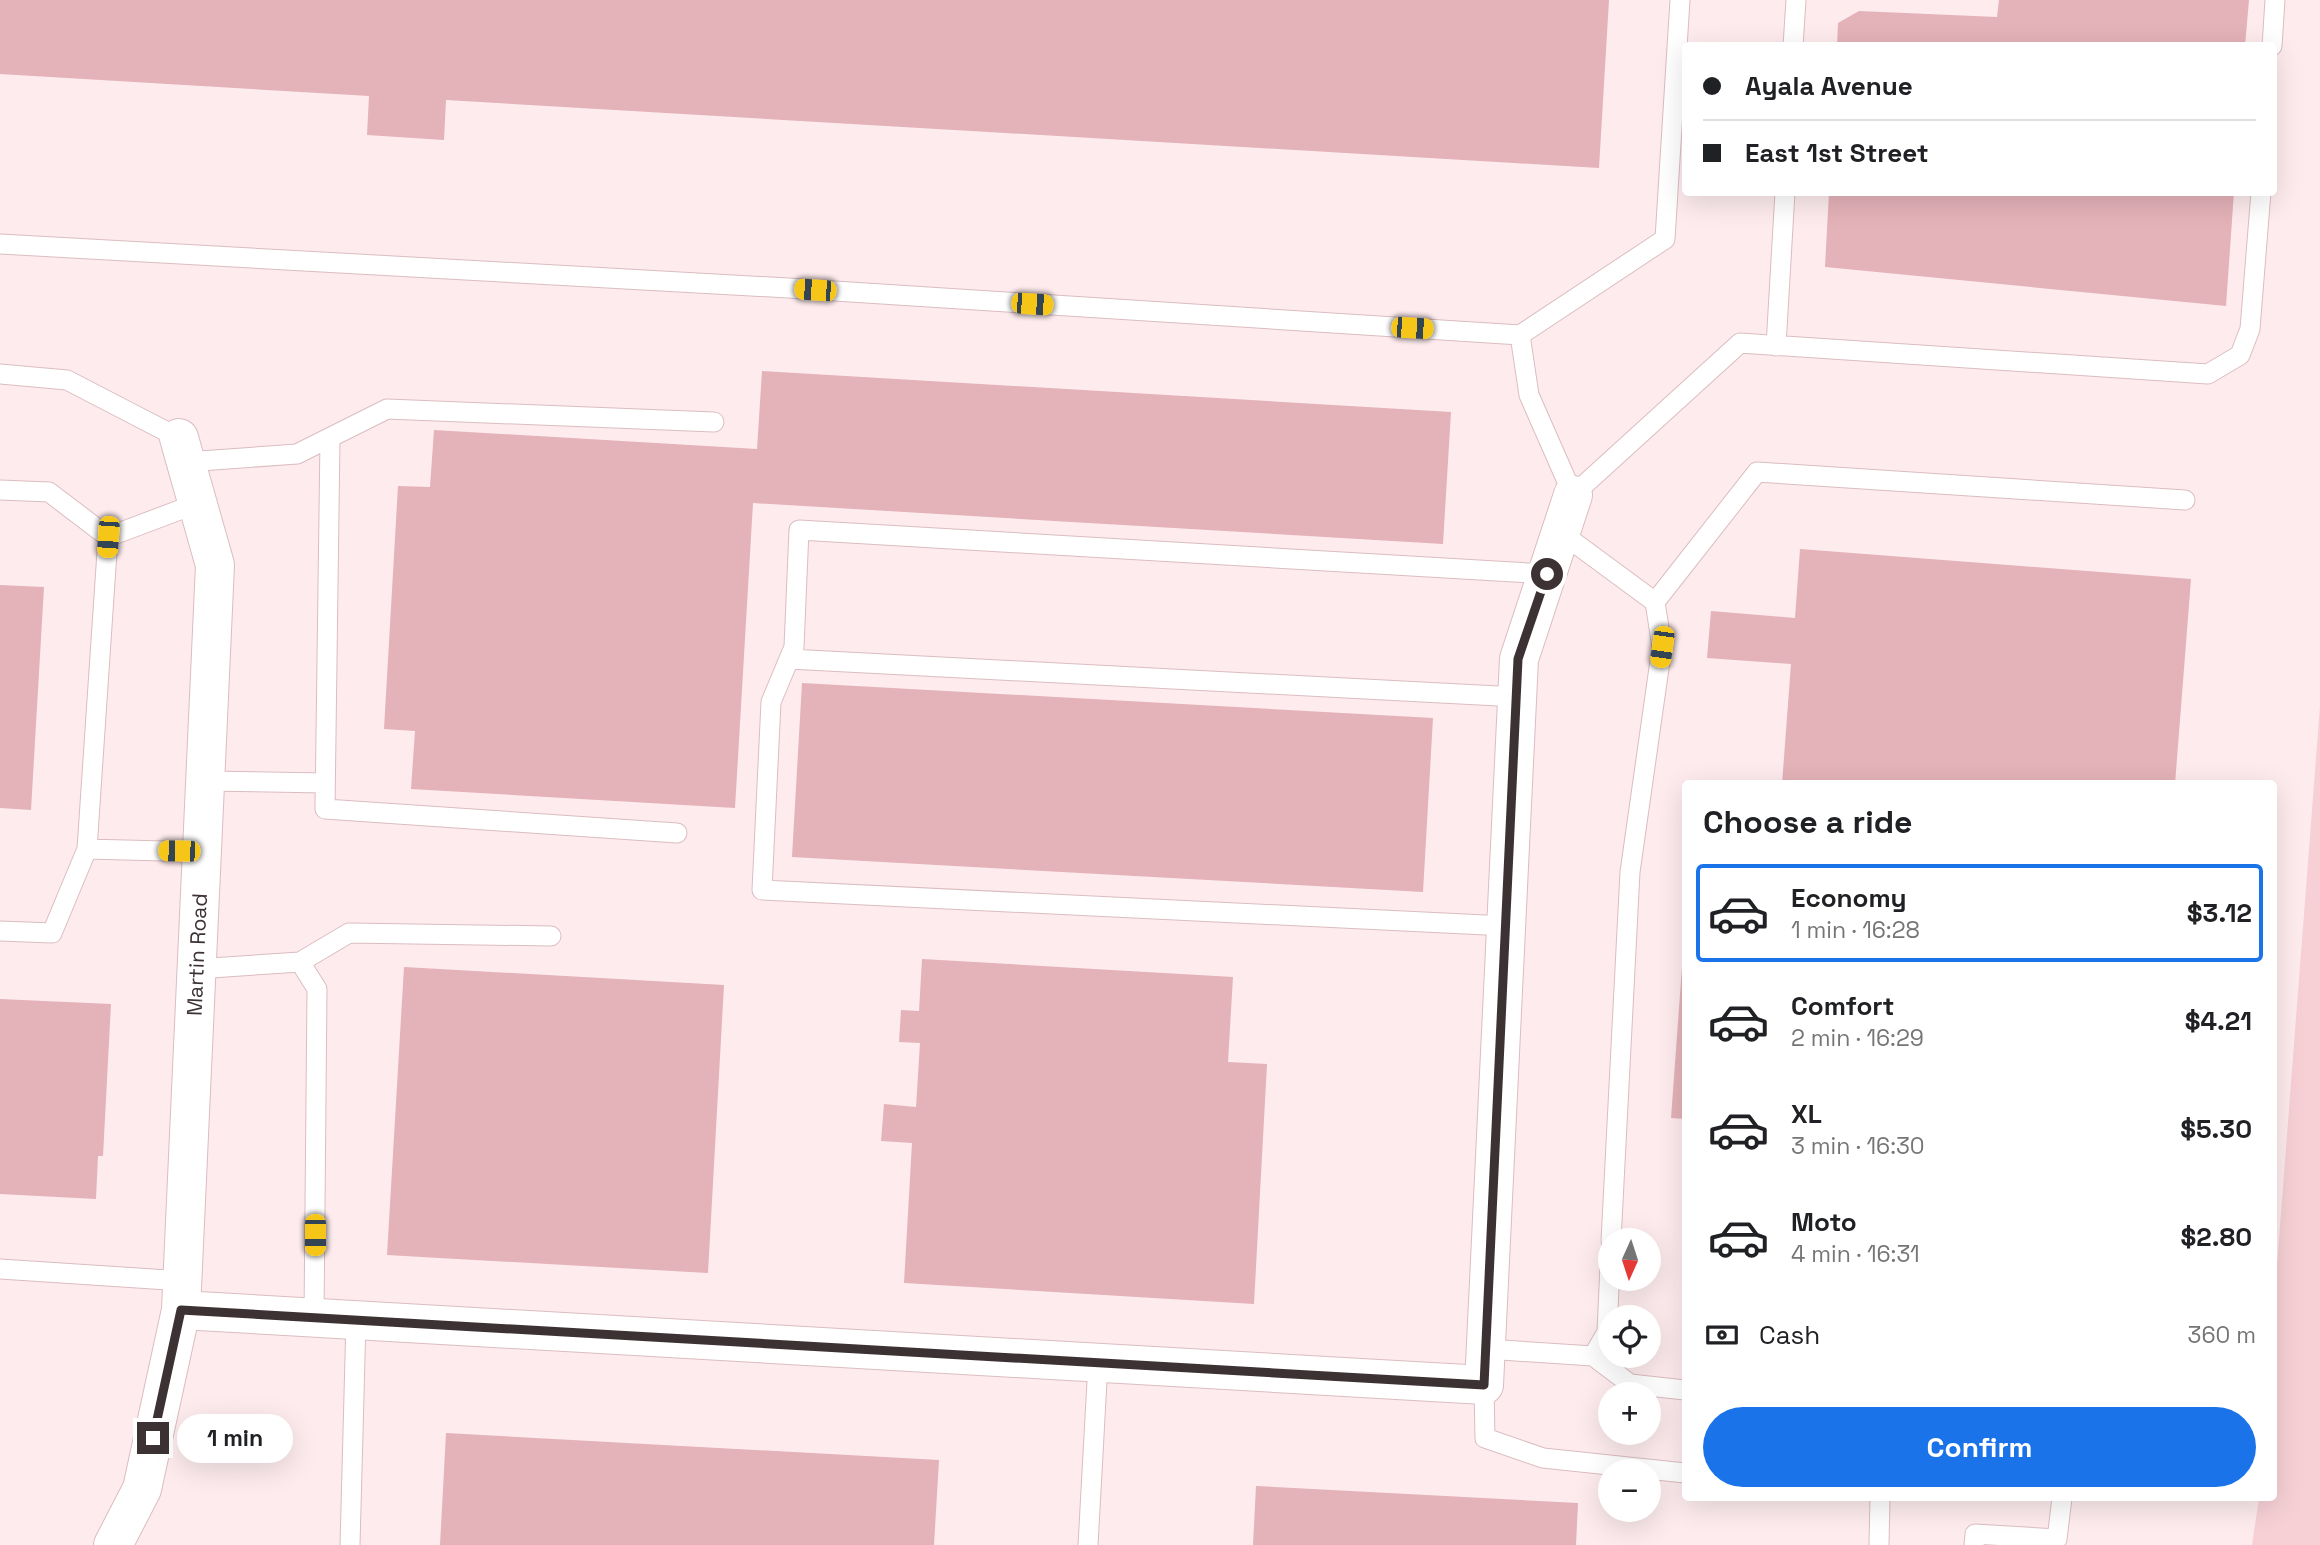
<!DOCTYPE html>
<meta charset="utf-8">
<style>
body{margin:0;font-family:"Space Grotesk",sans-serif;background:#f2f2f2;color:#202124;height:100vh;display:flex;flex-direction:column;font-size:26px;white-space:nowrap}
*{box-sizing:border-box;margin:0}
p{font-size:23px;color:#757577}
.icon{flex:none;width:38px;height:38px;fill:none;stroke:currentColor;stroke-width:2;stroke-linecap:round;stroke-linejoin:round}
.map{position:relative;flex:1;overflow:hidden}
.sheet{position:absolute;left:1682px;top:780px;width:595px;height:721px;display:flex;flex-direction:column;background:#fff;border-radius:7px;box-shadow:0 7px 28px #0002}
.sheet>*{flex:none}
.guide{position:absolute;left:1682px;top:42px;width:595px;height:154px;border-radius:7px;box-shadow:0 7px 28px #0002;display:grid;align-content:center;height:154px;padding:0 21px;background:#fff}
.needle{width:46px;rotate:183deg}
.fabs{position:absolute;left:1598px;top:1228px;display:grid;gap:14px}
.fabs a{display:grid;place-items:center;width:63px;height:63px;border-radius:50%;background:#fff;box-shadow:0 7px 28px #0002;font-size:35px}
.end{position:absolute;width:32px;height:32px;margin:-16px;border:9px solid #3d3233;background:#fff;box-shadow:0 0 0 4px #fff}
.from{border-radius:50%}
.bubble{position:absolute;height:49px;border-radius:24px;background:#fff;box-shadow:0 7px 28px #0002;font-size:23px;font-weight:700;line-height:49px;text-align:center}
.car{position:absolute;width:21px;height:42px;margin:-21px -10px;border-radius:9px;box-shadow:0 0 5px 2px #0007;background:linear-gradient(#f5c518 24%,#345 0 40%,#f5c518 0 76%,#345 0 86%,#f5c518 0)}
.guide b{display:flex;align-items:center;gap:24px;height:66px;font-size:26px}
.guide b+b{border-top:2px solid #e0e0e0}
.guide i{width:18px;height:18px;background:#202124}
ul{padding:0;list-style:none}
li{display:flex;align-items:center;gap:21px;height:98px;margin:0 14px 10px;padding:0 7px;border:4px solid transparent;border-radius:7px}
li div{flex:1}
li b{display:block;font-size:26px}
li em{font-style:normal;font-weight:700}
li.active{border-color:#1a73e8}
li>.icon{width:63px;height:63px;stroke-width:1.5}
h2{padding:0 21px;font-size:32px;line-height:84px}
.pay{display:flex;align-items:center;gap:18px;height:77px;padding:0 21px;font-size:26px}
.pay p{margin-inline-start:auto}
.cta{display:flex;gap:14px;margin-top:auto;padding:14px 21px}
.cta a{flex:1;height:80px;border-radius:42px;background:#1a73e8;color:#fff;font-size:28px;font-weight:700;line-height:80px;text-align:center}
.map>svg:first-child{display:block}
.green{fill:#f6d0d5}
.building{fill:#e4b2b9}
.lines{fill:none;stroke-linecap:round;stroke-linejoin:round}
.service-casing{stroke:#dbbdc0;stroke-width:21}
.minor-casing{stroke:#dbbdc0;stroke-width:40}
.service{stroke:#fff;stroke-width:19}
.minor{stroke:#fff;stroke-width:38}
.route{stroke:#3d3233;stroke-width:9}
.labels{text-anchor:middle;stroke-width:5;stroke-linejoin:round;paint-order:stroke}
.street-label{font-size:21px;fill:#3d3233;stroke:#fdfdfd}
</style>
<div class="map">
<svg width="2320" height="1545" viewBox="0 0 2320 1545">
<rect width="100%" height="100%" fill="#fdebed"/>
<!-- green -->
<path class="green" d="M2320,706V1545H2252L2259,1498H2273V1317Z"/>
<!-- building -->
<path class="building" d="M0,0H1609L1599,168L446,100L444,140L367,135L369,96L0,74Z
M1999,0H2249L2245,46H1837L1838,23L1859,11L1997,17Z
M1829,192H2234L2226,306L1825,267Z
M762,371L1451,412L1443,544L753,503L735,808L411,789L415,731L384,729L398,486L430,487L434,430L757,449Z
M1800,549L2191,579L2175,784H1782L1791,664L1707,658L1711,611L1795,618Z
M0,585L44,587L31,810L0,808Z
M802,683L1433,718L1423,892L792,857Z
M1683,953H1685V1119L1671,1118Z
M922,959L1233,977L1228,1062L1267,1064L1254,1304L904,1283L912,1143L881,1141L884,1104L916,1107L920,1043L899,1042L901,1010L919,1011Z
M404,967L724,985L708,1273L387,1255Z
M0,999L111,1004L103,1156H98L96,1199L0,1194Z
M446,1433L939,1460L934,1545H440Z
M1256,1486L1578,1503L1576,1545H1253Z"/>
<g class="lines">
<defs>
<path id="service" d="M1793,46L1796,0
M2272,46L2275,0
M0,244L788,288L1520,335L1665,239L1680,0
M1520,335L1529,395L1573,495L1740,343L2208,374L2240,355L2250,329L2261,192
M1776,346L1785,192
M0,374L67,380L179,438
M330,438L325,809L677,833
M186,462L297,454L387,409L714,422
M0,490L49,492L108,537
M1560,532L1655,602L1662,647L1630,872L1611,1241
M1655,602L1757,472L2185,500
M789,659L1517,697
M205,781L325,783
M87,849L108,537L198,503
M1506,926L762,890L771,702L794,647L799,530L1547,574
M0,931L52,933L87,849L202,852
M300,962L349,933L551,936
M196,969L300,962L317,989L314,1317
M0,1269L183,1281
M1486,1349L1593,1356L1607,1332L1610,1265
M1593,1356L1630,1384L1685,1390
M1484,1385L1485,1438L1543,1458L1685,1473
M350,1545L356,1320
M1088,1545L1098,1363
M1879,1545L1880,1498
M1974,1545L1975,1534L2057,1539L2062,1498"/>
<g id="minor">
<path d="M181,1310L1484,1385L1519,659L1573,495"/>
<path id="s1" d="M113,1545L142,1489L181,1310L215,565L179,438"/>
</g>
</defs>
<!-- service casing -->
<use href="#service" class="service-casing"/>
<!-- minor casing -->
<use href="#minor" class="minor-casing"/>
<!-- service -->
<use href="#service" class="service"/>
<!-- minor -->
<use href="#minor" class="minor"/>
</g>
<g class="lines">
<!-- route -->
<path class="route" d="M153,1438L181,1310L1484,1385L1518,659L1547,574"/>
</g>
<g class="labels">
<!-- street labels -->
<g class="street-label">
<text dy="7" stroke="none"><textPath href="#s1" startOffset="602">Martin Road</textPath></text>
</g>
</g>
</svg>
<div class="fabs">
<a><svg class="needle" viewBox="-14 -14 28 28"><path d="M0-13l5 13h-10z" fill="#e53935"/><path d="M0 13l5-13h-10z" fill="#757577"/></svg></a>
<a><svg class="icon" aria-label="locate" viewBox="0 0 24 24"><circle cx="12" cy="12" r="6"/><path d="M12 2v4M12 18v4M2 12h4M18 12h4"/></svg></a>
<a>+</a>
<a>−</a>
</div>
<i class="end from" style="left:1547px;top:574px"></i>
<i class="end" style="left:153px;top:1438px"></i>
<div class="bubble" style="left:177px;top:1414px;width:116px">1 min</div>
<i class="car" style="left:815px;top:290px;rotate:274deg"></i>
<i class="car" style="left:1032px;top:304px;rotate:94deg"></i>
<i class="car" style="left:1412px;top:328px;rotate:93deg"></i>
<i class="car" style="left:108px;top:537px;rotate:184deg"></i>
<i class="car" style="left:1662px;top:647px;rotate:188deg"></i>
<i class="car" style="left:179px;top:851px;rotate:271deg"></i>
<i class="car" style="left:315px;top:1235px;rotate:180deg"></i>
<div class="guide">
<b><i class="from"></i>Ayala Avenue</b>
<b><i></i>East 1st Street</b>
</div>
<section class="sheet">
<h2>Choose a ride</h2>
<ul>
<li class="active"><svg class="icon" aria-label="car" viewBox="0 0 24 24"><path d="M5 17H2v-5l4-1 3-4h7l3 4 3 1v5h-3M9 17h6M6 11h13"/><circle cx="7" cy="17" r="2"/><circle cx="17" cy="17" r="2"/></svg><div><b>Economy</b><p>1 min · 16:28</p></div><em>$3.12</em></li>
<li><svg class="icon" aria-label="car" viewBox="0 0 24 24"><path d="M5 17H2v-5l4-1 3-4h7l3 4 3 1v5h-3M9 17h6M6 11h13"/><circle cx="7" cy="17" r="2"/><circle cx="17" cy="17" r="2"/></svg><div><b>Comfort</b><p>2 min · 16:29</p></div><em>$4.21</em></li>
<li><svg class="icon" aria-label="car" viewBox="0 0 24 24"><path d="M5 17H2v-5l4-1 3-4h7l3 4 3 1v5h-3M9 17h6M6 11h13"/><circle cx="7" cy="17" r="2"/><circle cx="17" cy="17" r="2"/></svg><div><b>XL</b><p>3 min · 16:30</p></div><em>$5.30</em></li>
<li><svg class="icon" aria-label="car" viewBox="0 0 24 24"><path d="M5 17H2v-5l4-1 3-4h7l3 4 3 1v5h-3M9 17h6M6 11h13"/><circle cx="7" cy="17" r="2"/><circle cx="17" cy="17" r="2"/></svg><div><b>Moto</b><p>4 min · 16:31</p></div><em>$2.80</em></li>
</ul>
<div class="pay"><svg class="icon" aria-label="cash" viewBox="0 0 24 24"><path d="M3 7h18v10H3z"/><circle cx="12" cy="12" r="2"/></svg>Cash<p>360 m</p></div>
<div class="cta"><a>Confirm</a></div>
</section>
</div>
